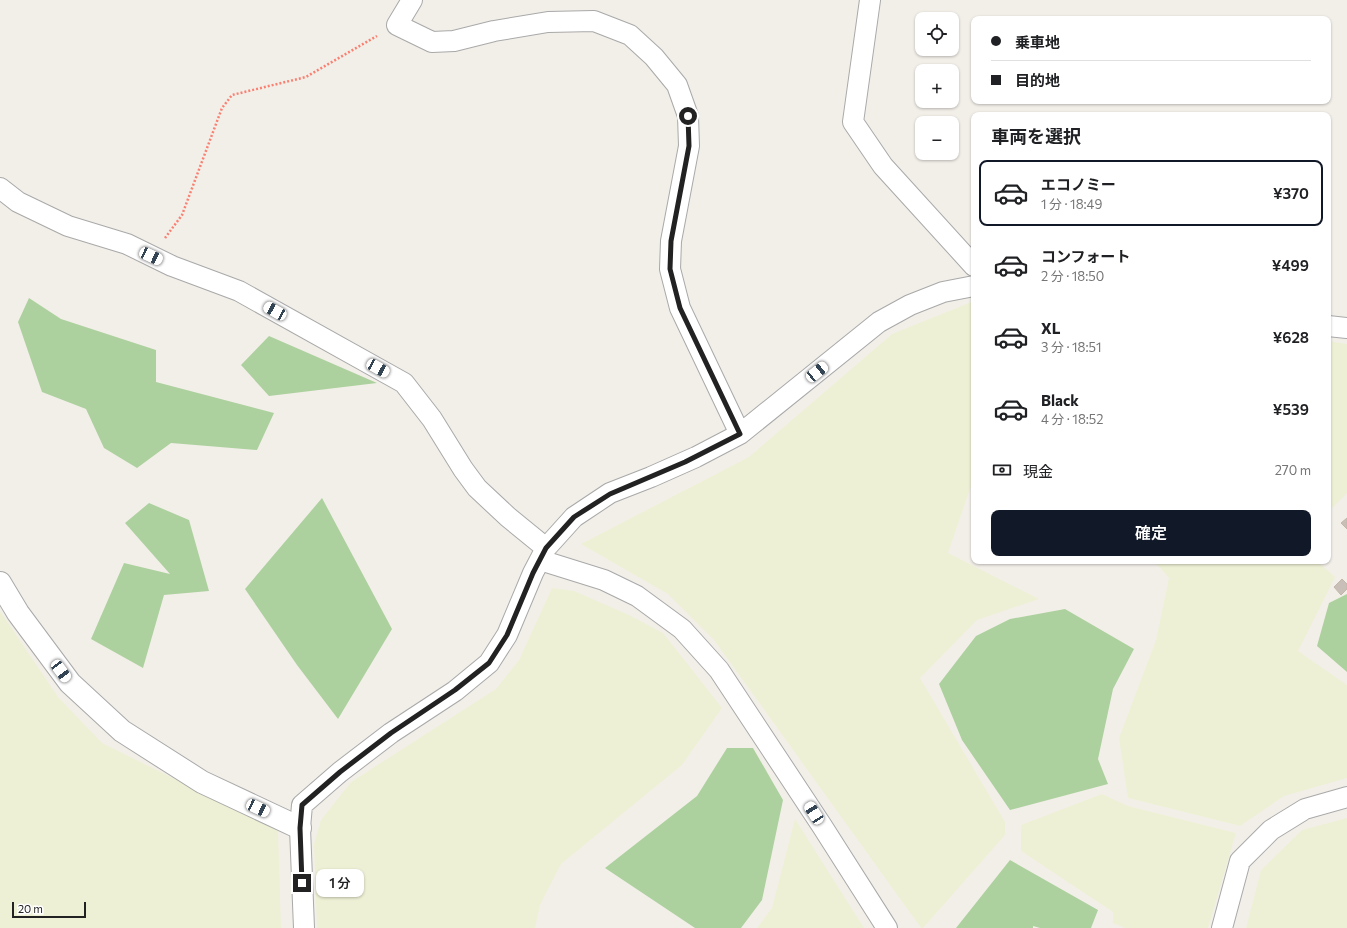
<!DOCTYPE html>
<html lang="ja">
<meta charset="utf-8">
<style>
body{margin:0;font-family:Commissioner,"Noto Sans JP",sans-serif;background:#f6f6f6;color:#202124;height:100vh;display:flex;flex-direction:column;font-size:15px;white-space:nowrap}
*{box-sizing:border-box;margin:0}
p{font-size:13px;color:#757577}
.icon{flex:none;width:22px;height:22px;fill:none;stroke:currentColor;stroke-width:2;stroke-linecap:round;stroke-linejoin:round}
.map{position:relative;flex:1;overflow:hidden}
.panel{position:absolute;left:971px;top:112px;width:360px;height:452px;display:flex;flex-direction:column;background:#fff;border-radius:8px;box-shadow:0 1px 3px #0004}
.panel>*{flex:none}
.hud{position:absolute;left:971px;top:16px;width:360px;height:88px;border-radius:8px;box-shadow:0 1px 3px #0004;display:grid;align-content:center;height:88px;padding:0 20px;background:#fff}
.fabs{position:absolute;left:915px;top:12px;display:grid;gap:8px}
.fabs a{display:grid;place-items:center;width:44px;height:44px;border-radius:8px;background:#fff;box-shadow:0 1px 3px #0004;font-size:20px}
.scale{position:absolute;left:12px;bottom:10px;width:74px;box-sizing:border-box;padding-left:4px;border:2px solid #222;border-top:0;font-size:11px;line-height:14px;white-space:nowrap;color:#222;-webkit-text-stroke:3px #fff;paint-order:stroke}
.end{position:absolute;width:18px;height:18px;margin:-9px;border:5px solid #222;background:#fff;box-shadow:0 0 0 2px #fff}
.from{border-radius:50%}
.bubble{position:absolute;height:28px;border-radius:8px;background:#fff;box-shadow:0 1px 3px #0004;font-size:13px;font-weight:600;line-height:28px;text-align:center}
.car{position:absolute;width:12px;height:24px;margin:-12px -6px;border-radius:5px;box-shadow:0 0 3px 1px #0007;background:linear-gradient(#fff 24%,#345 0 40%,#fff 0 76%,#345 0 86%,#fff 0)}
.hud b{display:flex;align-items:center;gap:14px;height:38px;font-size:15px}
.hud b+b{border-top:1px solid #e0e0e0}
.hud i{width:10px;height:10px;background:#202124}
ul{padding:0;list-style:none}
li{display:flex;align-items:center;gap:12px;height:66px;margin:0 8px 6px;padding:0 12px;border:2px solid transparent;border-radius:8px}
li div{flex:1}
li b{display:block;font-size:15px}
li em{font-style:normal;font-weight:600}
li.current{border-color:#111827}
li>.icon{width:36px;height:36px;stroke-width:1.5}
h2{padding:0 20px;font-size:18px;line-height:48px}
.pay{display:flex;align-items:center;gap:10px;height:44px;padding:0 20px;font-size:15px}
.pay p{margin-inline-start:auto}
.cta{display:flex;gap:8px;margin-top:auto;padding:8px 20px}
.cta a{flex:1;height:46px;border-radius:8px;background:#111827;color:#fff;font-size:16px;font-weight:600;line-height:46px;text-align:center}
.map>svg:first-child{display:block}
.farmland{fill:#eef0d5}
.forest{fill:#add19e}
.building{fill:#c7bfb8;stroke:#c4b6ab}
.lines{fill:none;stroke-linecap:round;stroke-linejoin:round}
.minor-casing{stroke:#a9a9a9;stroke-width:22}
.tertiary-casing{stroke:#a9a9a9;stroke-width:24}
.path{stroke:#fa8072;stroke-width:2.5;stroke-dasharray:2 2;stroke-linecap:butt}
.minor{stroke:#fff;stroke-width:20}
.tertiary{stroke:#fff;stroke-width:22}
.route{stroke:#222;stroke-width:5}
</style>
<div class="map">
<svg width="1347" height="928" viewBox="0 0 1347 928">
<rect width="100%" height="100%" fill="#f2efe9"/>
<!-- farmland -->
<path class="farmland" d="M974,301V477L948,553L1039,599L977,620L920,678L1005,822V835L923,928H921L714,640L668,594L581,544L749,457L892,334Z
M1328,341L1347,344V493L1328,512Z
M1154,561H1317L1335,577L1298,651L1347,685V778L1284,796L1240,826L1128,798L1119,738L1156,640L1169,578Z
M552,588L574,591L629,615L663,633L722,708L682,765L561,864L540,905L535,928H317L314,844L321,820L351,782L496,689L519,660Z
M0,611L58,697L102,743L278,830L281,928H0Z
M1102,794L1128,806L1236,833L1208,928H1125L1113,923V912L1021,851V825Z
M1347,818V928H1246L1261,870L1302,830Z
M795,819L864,928H757L772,908Z"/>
<!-- forest -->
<path class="forest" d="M29,298L61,319L156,350V382L274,413L257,450L171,443L137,468L104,448L86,409L42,392L18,322Z
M269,336L377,383L269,396L241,365Z
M322,498L392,629L338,719L297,665L245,589Z
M149,503L189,520L209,591L164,595L143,668L91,639L124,563L170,574L125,523Z
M1347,594V672L1317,646L1329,603Z
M1065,609L1134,649L1113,689L1098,759L1108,784L1010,810L962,740L939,684L976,636L1010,619Z
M727,748H753L783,800L762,900L741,928H695L605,868L697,796Z
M1010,860L1098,910L1091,928H1040L1033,926V928H956Z"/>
<!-- building -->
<path class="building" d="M1347,518V529L1341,523Z
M1342,579L1347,584V589L1341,595L1334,587Z"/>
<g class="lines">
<defs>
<path id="minor" d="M412,0L397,25L432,42L454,41L494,31L548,22L594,21L630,35L654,57L677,85L688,116L689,146L671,241L670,269L680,308L740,434
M870,0L853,122L883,166L974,266
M0,188L18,202L68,226L127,244L172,266L239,291L404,383L432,419L463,469L477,488L508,517L546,548
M1328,326L1347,328
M540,560L604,580L637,596L682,629L719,670L822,826L887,928
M304,928L300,828L302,805L340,772L391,733L455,691L489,663L507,635L533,573L546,548L574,517L610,493L651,477L696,457L740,434L879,322L910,305L943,292L974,286
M1222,928L1240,861L1271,830L1305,809L1347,797"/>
<path id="tertiary" d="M0,583L18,613L70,683L122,731L202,782L300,828"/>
</defs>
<!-- minor casing -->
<use href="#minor" class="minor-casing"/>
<!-- tertiary casing -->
<use href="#tertiary" class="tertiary-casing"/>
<!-- path -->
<path class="path" d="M165,238L182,215L222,108L232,95L306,77L377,36"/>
<!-- minor -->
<use href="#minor" class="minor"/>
<!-- tertiary -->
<use href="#tertiary" class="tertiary"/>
</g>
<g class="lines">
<!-- route -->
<path class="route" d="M302,883L300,828L302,805L340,772L391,733L455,690L489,663L507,635L533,573L546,548L574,517L610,494L685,462L740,434L680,308L670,269L671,241L689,146L688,116"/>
</g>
</svg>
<div class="fabs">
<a><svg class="icon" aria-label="locate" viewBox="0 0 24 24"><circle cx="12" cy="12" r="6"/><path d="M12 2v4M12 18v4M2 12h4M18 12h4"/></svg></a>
<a>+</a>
<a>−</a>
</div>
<div class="scale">20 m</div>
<i class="end from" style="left:688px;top:116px"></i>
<i class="end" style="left:302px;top:883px"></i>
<div class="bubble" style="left:316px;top:869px;width:48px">1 分</div>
<i class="car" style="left:151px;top:256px;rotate:115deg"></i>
<i class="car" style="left:275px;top:311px;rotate:299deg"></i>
<i class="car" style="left:378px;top:368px;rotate:119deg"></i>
<i class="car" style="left:817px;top:372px;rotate:51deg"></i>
<i class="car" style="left:61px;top:671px;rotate:143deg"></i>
<i class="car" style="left:258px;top:808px;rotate:115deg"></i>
<i class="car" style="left:814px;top:813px;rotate:327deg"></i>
<div class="hud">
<b><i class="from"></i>乗車地</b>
<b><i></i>目的地</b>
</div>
<section class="panel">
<h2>車両を選択</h2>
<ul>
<li class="current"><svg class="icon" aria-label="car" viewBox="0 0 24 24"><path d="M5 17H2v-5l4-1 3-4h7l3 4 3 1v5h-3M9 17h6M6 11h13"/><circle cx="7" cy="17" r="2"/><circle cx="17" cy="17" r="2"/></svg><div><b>エコノミー</b><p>1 分 · 18:49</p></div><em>¥370</em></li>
<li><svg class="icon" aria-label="car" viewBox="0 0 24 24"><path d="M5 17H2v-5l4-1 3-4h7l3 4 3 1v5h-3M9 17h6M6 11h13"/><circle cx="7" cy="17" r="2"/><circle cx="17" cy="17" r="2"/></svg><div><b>コンフォート</b><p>2 分 · 18:50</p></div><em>¥499</em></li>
<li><svg class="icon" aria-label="car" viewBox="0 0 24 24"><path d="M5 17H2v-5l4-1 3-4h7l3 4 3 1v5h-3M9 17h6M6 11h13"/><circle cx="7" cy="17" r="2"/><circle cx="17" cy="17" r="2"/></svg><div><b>XL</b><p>3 分 · 18:51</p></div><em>¥628</em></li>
<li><svg class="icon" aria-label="car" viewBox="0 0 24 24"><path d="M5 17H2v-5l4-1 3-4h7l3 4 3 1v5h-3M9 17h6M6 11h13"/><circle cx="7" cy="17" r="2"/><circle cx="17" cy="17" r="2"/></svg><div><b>Black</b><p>4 分 · 18:52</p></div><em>¥539</em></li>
</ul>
<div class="pay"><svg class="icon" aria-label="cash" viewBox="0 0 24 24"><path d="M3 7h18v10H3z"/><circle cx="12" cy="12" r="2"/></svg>現金<p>270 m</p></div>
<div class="cta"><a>確定</a></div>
</section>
</div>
